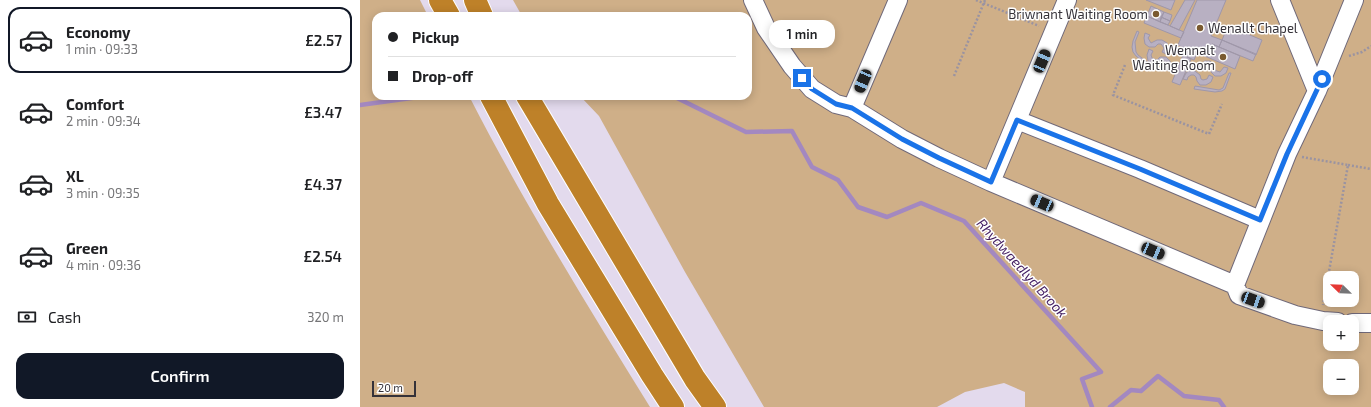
<!DOCTYPE html>
<meta charset="utf-8">
<style>
body{margin:0;font-family:"Exo 2",sans-serif;background:#f6f6f6;color:#202124;height:100vh;display:flex;flex-direction:column;font-size:15px;white-space:nowrap}
*{box-sizing:border-box;margin:0}
p{font-size:13px;color:#757577}
.icon{flex:none;width:22px;height:22px;fill:none;stroke:currentColor;stroke-width:2;stroke-linecap:round;stroke-linejoin:round}
.map{position:relative;flex:1;overflow:hidden}
.sheet{display:flex;flex-direction:column;background:#fff;width:360px}
.sheet>*{flex:none}
.guide{position:absolute;left:12px;top:12px;width:380px;height:88px;border-radius:12px;box-shadow:0 2px 10px #0003;display:grid;align-content:center;height:88px;padding:0 16px;background:#fff}
.needle{width:26px;rotate:293deg}
.fabs{position:absolute;left:963px;top:271px;display:grid;gap:8px}
.fabs a{display:grid;place-items:center;width:36px;height:36px;border-radius:8px;background:#fff;box-shadow:0 2px 10px #0003;font-size:20px}
.scale{position:absolute;left:12px;bottom:10px;width:44px;box-sizing:border-box;padding-left:4px;border:2px solid #353239;border-top:0;font-size:11px;line-height:14px;white-space:nowrap;color:#353239;-webkit-text-stroke:3px #fff;paint-order:stroke}
.end{position:absolute;width:18px;height:18px;margin:-9px;border:5px solid #1a73e8;background:#fff;box-shadow:0 0 0 2px #fff}
.from{border-radius:50%}
.bubble{position:absolute;height:28px;border-radius:12px;background:#fff;box-shadow:0 2px 10px #0003;font-size:13px;font-weight:600;line-height:28px;text-align:center}
.car{position:absolute;width:12px;height:24px;margin:-12px -6px;border-radius:5px;box-shadow:0 0 3px 1px #0007;background:linear-gradient(#222 24%,#8ab4d8 0 40%,#222 0 76%,#8ab4d8 0 86%,#222 0)}
.guide b{display:flex;align-items:center;gap:14px;height:38px;font-size:15px}
.guide b+b{border-top:1px solid #e0e0e0}
.guide i{width:10px;height:10px;background:#202124}
ul{padding:7px 0 0;list-style:none}
li{display:flex;align-items:center;gap:12px;height:66px;margin:0 8px 6px;padding:0 8px;border:2px solid transparent;border-radius:12px}
li div{flex:1}
li b{display:block;font-size:15px}
li em{font-style:normal;font-weight:600}
li.selected{border-color:#111827}
li>.icon{width:36px;height:36px;stroke-width:1.5}
.pay{display:flex;align-items:center;gap:10px;height:44px;padding:0 16px;font-size:15px}
.pay p{margin-inline-start:auto}
.cta{display:flex;gap:8px;margin-top:auto;padding:8px 16px}
.cta a{flex:1;height:46px;border-radius:12px;background:#111827;color:#fff;font-size:16px;font-weight:600;line-height:46px;text-align:center}
main{display:flex;flex:1;min-height:0}
.map>svg:first-child{display:block}
.green{fill:#cfaf88;fill-rule:evenodd}
.lines{fill:none;stroke-linecap:round;stroke-linejoin:round}
.stream{stroke:#a388c0;stroke-width:4.5}
.building{fill:#b8b0c2;stroke:#9f97a9}
.minor-casing{stroke:#706979;stroke-width:20}
.highway-casing{stroke:#fff;stroke-width:24}
.path{stroke:#9a93a1;stroke-width:2.5;stroke-dasharray:2 2;stroke-linecap:butt}
.minor{stroke:#fff;stroke-width:18}
.highway{stroke:#be8129;stroke-width:22}
.route{stroke:#1a73e8;stroke-width:5}
.poi-dot{fill:#7a5a30;stroke:#fff;stroke-width:1.5}
.labels{text-anchor:middle;stroke-width:3;stroke-linejoin:round;paint-order:stroke}
.poi-label{font-size:13px;fill:#353239;stroke:#fff;text-anchor:end}
.water-label{font-size:14px;font-style:italic;fill:#441f62;stroke:#fff}
</style>
<main>
<section class="sheet">
<ul>
<li class="selected"><svg class="icon" aria-label="car" viewBox="0 0 24 24"><path d="M5 17H2v-5l4-1 3-4h7l3 4 3 1v5h-3M9 17h6M6 11h13"/><circle cx="7" cy="17" r="2"/><circle cx="17" cy="17" r="2"/></svg><div><b>Economy</b><p>1 min · 09:33</p></div><em>£2.57</em></li>
<li><svg class="icon" aria-label="car" viewBox="0 0 24 24"><path d="M5 17H2v-5l4-1 3-4h7l3 4 3 1v5h-3M9 17h6M6 11h13"/><circle cx="7" cy="17" r="2"/><circle cx="17" cy="17" r="2"/></svg><div><b>Comfort</b><p>2 min · 09:34</p></div><em>£3.47</em></li>
<li><svg class="icon" aria-label="car" viewBox="0 0 24 24"><path d="M5 17H2v-5l4-1 3-4h7l3 4 3 1v5h-3M9 17h6M6 11h13"/><circle cx="7" cy="17" r="2"/><circle cx="17" cy="17" r="2"/></svg><div><b>XL</b><p>3 min · 09:35</p></div><em>£4.37</em></li>
<li><svg class="icon" aria-label="car" viewBox="0 0 24 24"><path d="M5 17H2v-5l4-1 3-4h7l3 4 3 1v5h-3M9 17h6M6 11h13"/><circle cx="7" cy="17" r="2"/><circle cx="17" cy="17" r="2"/></svg><div><b>Green</b><p>4 min · 09:36</p></div><em>£2.54</em></li>
</ul>
<div class="pay"><svg class="icon" aria-label="cash" viewBox="0 0 24 24"><path d="M3 7h18v10H3z"/><circle cx="12" cy="12" r="2"/></svg>Cash<p>320 m</p></div>
<div class="cta"><a>Confirm</a></div>
</section>
<div class="map">
<svg width="1011" height="407" viewBox="0 0 1011 407">
<rect width="100%" height="100%" fill="#e3daed"/>
<!-- green -->
<path class="green" d="M0,0H60L68,16H16V96H109C164,203 227,305 290,407H0Z
M153,0H1011V407H665V392L644,383L605,392L577,407H404L325,272L239,116L220,96H388V16H162ZM970,278H992V300H970ZM970,322H992V344H970ZM970,366H992V388H970Z"/>
<g class="lines">
<!-- stream -->
<path class="stream" d="M313,96L386,132L432,131L452,167L478,180L498,207L527,217L561,203L604,221L741,372L722,379L732,407
M0,105L66,96
M750,407L771,390L781,391L798,376L824,396L859,400L864,407"/>
</g>
<!-- building -->
<path class="building" d="M786,0H815L811,10Z
M825,0H835L819,30L810,26Z
M837,0H866L851,36L862,40L859,47L852,44L847,57L837,53L834,60L821,54L824,48L818,45Z
M791,6L804,12L800,22L787,16Z
M804,12L812,15L810,21L801,17Z
M787,16L824,32L821,38L784,23Z
M801,17L810,21L808,25L800,22Z
M868,26L902,40L896,55L862,40Z
M777,31L779,32L775,42L776,52L778,55L795,68L793,70L776,56L773,52L772,47L773,41Z
M785,33L790,35L788,38L791,43L797,40H802L807,43L809,49L806,54L802,52L804,48L801,44H798L795,47H789L785,44L784,38Z
M862,40L896,54L893,61L859,47Z
M852,44L880,56L875,69L847,57Z
M789,49L793,51L791,55L792,58L794,59L797,60L800,57H806L810,61L811,66L809,71L805,69L807,65L804,61H801L798,64H792L788,61L787,55Z
M823,55L831,59L820,85L812,82Z
M845,61H850L854,65L855,70L857,71L860,72L864,67L868,68L866,73L861,76H855L851,72L850,68L846,65L843,67L842,71L838,69L840,64Z
M830,70L835,71L840,75L841,79L843,80L847,79L849,75L853,77L851,82L846,85H840L837,81L836,77L834,75H831L828,77L827,80L823,79L826,73Z
M869,73H871L865,89L862,91L855,92L834,89L835,86L859,90L863,88Z"/>
<g class="lines">
<defs>
<path id="minor" d="M393,0L406,28L432,66L452,89L476,104L492,108L542,139L579,158L631,182L875,285L879,295L935,315L963,321L978,322
M920,0L957,91
M492,108L538,0
M657,120L780,169L900,220
M631,182L707,0
M875,285L927,154L957,91L994,0
M992,323H1011"/>
<path id="highway" d="M80,0L89,16
M115,0L122,16
M131,96L188,204L292,375L313,407
M167,96L335,379L355,407"/>
</defs>
<!-- minor casing -->
<use href="#minor" class="minor-casing"/>
<!-- highway casing -->
<use href="#highway" class="highway-casing"/>
<!-- path -->
<path class="path" d="M616,0L679,26
M989,56L1002,52L1011,46
M765,65L753,95L849,134L862,104
M594,76L625,0
M942,157L988,165L963,305
M988,165L1011,169"/>
<!-- minor -->
<use href="#minor" class="minor"/>
<!-- highway -->
<use href="#highway" class="highway"/>
</g>
<g class="lines">
<!-- route -->
<path class="route" d="M442,78L452,89L476,104L492,108L542,139L579,158L631,182L657,120L780,169L900,220L927,154L962,79"/>
</g>
<!-- markers -->
<g class="poi-dot">
<circle cx="796" cy="14" r="4"/>
<circle cx="840" cy="28" r="4"/>
<circle cx="863" cy="57" r="4"/>
</g>
<g class="labels">
<!-- poi labels -->
<g class="poi-label">
<text x="788" y="19">Briwnant Waiting Room</text>
<text x="848" y="33" text-anchor="start">Wenallt Chapel</text>
<text x="855" y="55">Wennalt<tspan x="855" dy="15">Waiting Room</tspan></text>
</g>
<!-- water labels -->
<g class="water-label">
<text transform="translate(662 268) rotate(48)" y="5">Rhydwaedlyd Brook</text>
</g>
</g>
</svg>
<div class="fabs">
<a><svg class="needle" viewBox="-14 -14 28 28"><path d="M0-13l5 13h-10z" fill="#e53935"/><path d="M0 13l5-13h-10z" fill="#757577"/></svg></a>
<a>+</a>
<a>−</a>
</div>
<div class="scale">20 m</div>
<i class="end from" style="left:962px;top:79px"></i>
<i class="end" style="left:442px;top:78px"></i>
<div class="bubble" style="left:409px;top:20px;width:66px">1 min</div>
<i class="car" style="left:682px;top:61px;rotate:23deg"></i>
<i class="car" style="left:503px;top:81px;rotate:203deg"></i>
<i class="car" style="left:682px;top:203px;rotate:293deg"></i>
<i class="car" style="left:793px;top:251px;rotate:113deg"></i>
<i class="car" style="left:893px;top:300px;rotate:110deg"></i>
<div class="guide">
<b><i class="from"></i>Pickup</b>
<b><i></i>Drop-off</b>
</div>
</div>
</main>
